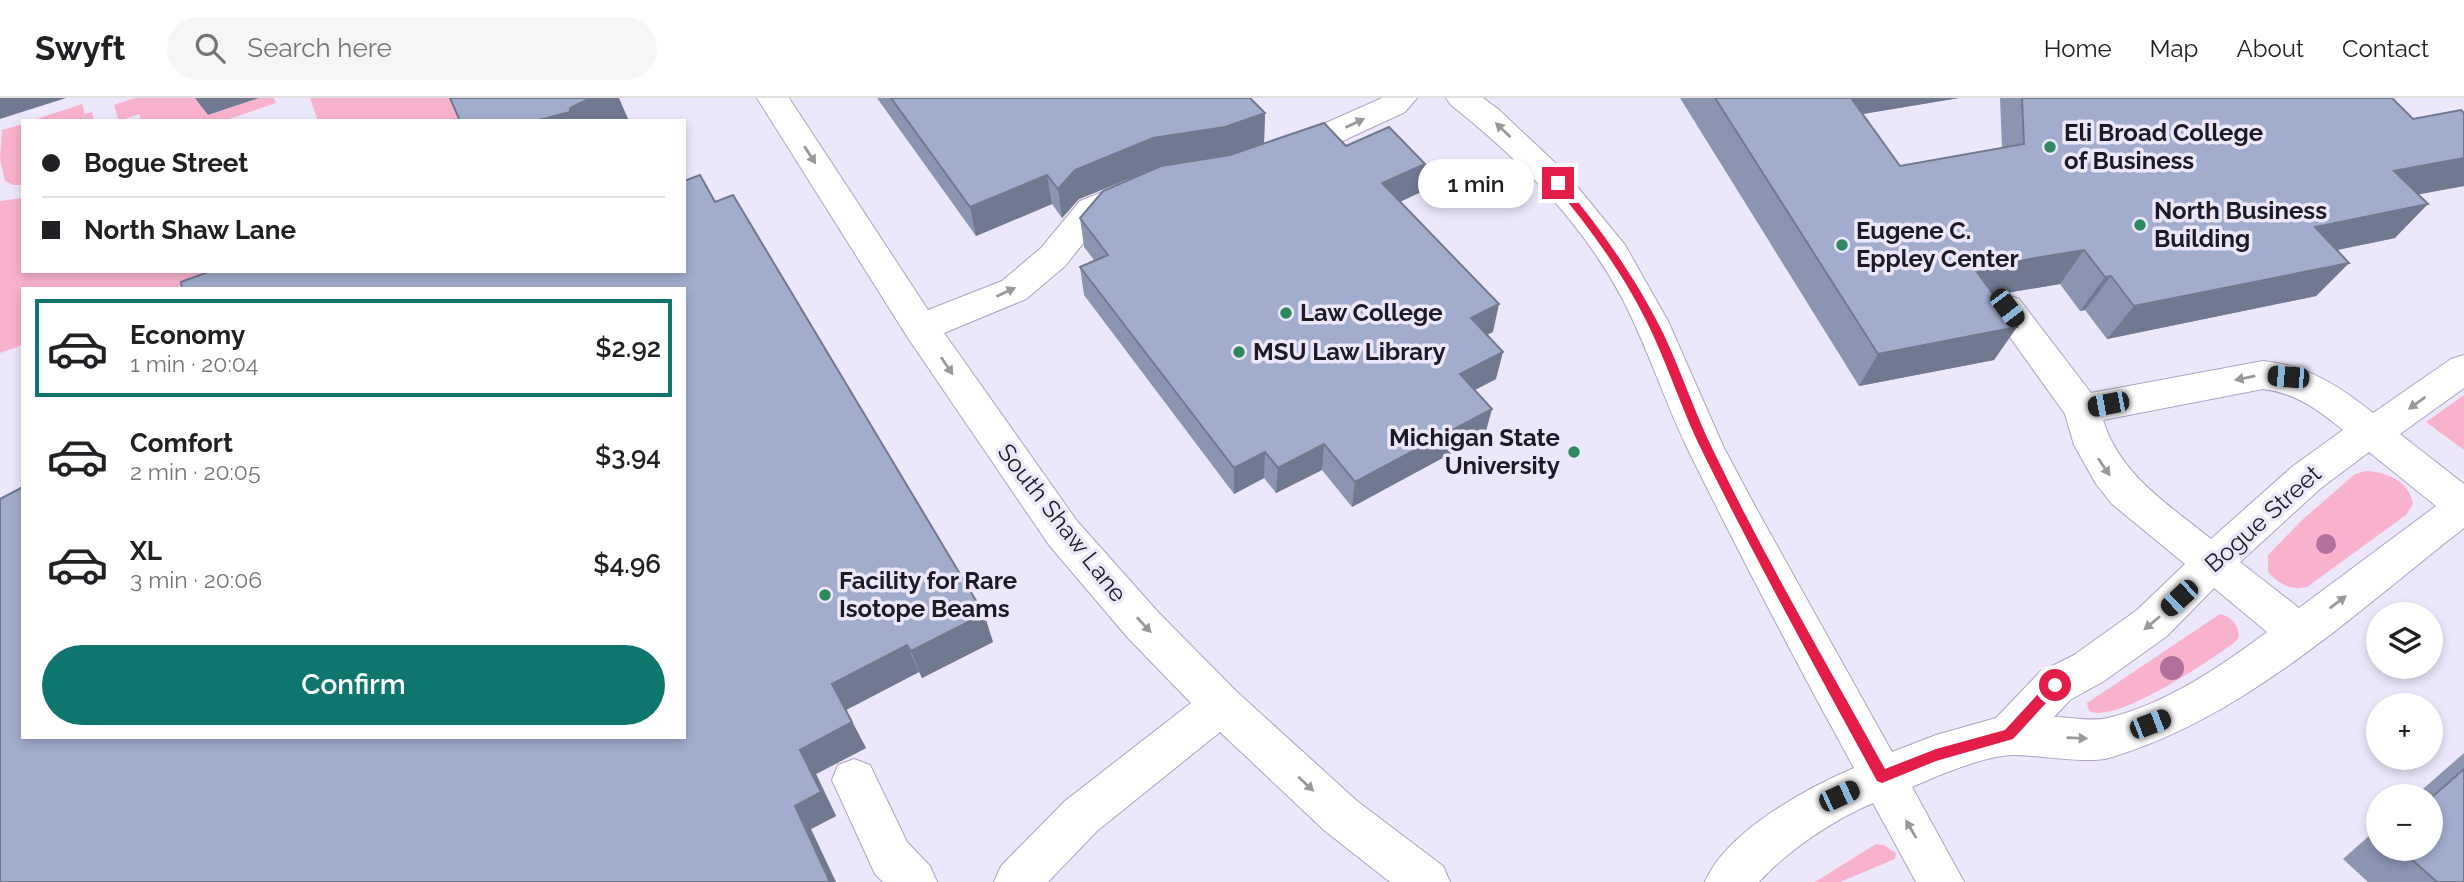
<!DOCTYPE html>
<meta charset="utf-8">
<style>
body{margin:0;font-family:Raleway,sans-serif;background:#f6f6f6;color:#202124;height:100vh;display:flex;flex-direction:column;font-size:26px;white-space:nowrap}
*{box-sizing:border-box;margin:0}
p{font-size:23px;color:#757577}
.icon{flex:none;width:38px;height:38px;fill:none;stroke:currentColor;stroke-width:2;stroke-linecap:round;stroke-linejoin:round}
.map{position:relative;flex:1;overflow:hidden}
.sheet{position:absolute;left:21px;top:189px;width:665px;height:452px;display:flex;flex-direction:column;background:#fff;border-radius:0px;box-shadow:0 4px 10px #0003}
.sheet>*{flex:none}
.hud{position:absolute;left:21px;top:21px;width:665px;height:154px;border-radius:0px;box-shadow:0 4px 10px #0003;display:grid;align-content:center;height:154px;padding:0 21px;background:#fff}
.fabs{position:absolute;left:2366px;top:504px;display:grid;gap:14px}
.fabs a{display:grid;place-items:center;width:77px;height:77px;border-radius:50%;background:#fff;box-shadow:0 4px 10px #0003;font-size:35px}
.end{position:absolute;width:32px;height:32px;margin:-16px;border:9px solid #e11d48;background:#fff;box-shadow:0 0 0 4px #fff}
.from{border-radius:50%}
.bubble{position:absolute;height:49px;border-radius:24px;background:#fff;box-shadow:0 4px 10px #0003;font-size:23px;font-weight:600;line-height:49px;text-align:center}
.car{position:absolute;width:21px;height:42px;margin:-21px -10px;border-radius:9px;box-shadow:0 0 5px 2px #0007;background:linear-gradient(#222 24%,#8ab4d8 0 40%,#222 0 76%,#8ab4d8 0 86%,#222 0)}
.hud b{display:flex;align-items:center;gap:24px;height:66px;font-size:26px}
.hud b+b{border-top:2px solid #e0e0e0}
.hud i{width:18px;height:18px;background:#202124}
ul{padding:12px 0 0;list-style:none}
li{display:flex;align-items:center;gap:21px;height:98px;margin:0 14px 10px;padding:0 7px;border:4px solid transparent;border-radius:0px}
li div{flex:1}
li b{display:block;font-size:26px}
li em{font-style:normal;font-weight:600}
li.active{border-color:#0f766e}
li>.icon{width:63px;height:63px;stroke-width:1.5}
.action{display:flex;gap:14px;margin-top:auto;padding:14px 21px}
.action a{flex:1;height:80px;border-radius:42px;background:#0f766e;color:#fff;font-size:28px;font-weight:600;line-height:80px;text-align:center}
header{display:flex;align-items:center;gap:42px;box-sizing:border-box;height:98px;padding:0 35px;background:#fff;border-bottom:2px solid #e0e0e0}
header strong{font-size:33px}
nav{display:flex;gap:38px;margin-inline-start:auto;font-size:24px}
.search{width:490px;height:63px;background:#f6f6f6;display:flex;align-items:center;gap:18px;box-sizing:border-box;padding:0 24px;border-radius:38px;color:#757577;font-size:26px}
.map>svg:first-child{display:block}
.green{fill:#f9b2ce}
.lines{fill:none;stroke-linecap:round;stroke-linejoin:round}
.minor-casing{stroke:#ada3c4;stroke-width:2}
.minor{fill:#fff;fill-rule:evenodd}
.tree{fill:#b2709d}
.wall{fill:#8b95b1}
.shaded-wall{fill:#717990}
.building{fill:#a2adce;stroke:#717990;stroke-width:2}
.oneway{fill:#99989d}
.route{fill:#e11d48}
.poi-dot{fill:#2f895f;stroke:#ede7fc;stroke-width:2.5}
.labels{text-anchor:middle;stroke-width:7;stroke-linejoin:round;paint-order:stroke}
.poi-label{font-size:24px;font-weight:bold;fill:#1d1a26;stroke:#ede7fc;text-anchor:start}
.street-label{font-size:24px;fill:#1d1a26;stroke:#ede7fc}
</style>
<header>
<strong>Swyft</strong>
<div class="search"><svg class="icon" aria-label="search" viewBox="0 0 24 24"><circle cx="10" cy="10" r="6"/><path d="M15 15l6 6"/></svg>Search here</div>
<nav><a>Home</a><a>Map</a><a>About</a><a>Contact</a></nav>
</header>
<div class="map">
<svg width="2464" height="784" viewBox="0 0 2464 784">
<rect width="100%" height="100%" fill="#ede7fc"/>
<!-- green -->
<path class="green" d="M134,0H203L209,17L259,0H274L276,5L223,23H141L139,16L119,23L114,7Z
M310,0H454L465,23H318Z
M82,6L85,16L92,14L94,23H31Z
M23,26V87H13L5,83L0,61L2,32Z
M23,100V173H219L172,191H23V247L0,255V103Z
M2464,297V352L2426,324Z
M2366,373C2387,374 2409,383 2413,406L2406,417L2307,489C2291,493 2279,486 2268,474V457L2301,423L2355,376Z
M2220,516C2232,519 2238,526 2239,539L2235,544C2211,562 2115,627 2089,613L2087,605Z
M1876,746L1884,747L1896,755L1895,761L1840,784H1815Z"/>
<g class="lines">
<defs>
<path id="minor" d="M757,0H789L928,212L1002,183L1041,150L1080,103L1122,86L1134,90L1138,98L1134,106L1104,119L1065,168L1026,201L944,235L1077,423L1158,514L1236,593L1357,703L1443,768L1450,784H1390L1325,733L1220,634L1097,733L1048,784H994L1001,768L1065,703L1191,605L1128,540L1049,447L908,240Z
M1382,0H1417L1405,14L1334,47L1284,64L1273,61L1268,53L1273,45L1312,31Z
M1446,0H1483L1498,11L1566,75L1625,147L1668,223L1724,350L1756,410L1892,654L1936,637L1996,620L2040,574L2074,557L2137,512L2185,466L2112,406L2096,386L2074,347L2065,316L1989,210L1995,201L2007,197L2019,201L2091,295L2263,263C2307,267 2339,288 2373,315L2451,261L2464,257V290L2400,336L2464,386V430C2355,515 2243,621 2109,660C2087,666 2038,657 2013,657C1987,657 1936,678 1912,689L1964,784H1916L1873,705C1833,722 1788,752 1759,784H1705C1726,734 1805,691 1854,670C1798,568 1744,465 1692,360C1666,308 1649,252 1622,200C1581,123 1519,61 1451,7ZM2263,291C2296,295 2318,312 2343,332L2293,368L2211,441C2168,406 2120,377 2103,322ZM2369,354L2436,408L2299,510L2240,464L2321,390ZM2214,490L2267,534C2220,569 2166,606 2108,620C2092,624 2071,619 2054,619L2070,602L2104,583L2167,538Z
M854,661L870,667L907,744L930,768L937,784H883L875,776L832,682L838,667Z"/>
</defs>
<!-- minor casing -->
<use href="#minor" class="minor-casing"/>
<!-- minor -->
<use href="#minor" class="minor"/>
</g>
<!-- trees -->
<g class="tree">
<circle cx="2326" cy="446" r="10"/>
<circle cx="2172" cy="570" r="12"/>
</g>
<!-- wall -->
<path class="wall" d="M877,0H1250L1265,15L1264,45L1346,48L1425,66L1421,94L1400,104L1493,234L1487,236L1496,281L1475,292L1485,337L1352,409L1322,372L1276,395L1264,380L1234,396L1084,197L1080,169L1094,162L1084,149L1080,120L1159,69L1079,101L1062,120L1052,106L976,138Z
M1680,0H1959L1863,16L1900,68L2002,50L2000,0H2392L2464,88L2418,96L2395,140L2337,152L2349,165L2316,198L2107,241L2085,212L2080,213L2060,186L1994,197L2017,229L1994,262L1859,288Z
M715,104L984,516L993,544L922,580L919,574L846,612L866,650L816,676L836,718L811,731L0,784L23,639Z
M2464,655V784H2368L2343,761L2378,730V751H2431V698H2415Z"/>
<!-- shaded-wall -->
<path class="shaded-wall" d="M0,0H66L0,21Z
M195,0H259L208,17Z
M590,0H619L629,23H535L570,10Z
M1836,0H1959L1826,22Z
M1265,15L1264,45L1225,58L1155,70L1079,101L1062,120L1058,91L1075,72L1153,40Z
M2464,60V88L2362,107L2394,73Z
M1425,66L1421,94L1379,113L1382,85Z
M1047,77L1052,106L976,138L970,109Z
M2428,106L2395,140L2284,163L2315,129Z
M2084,152L2060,186L2006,195L1955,207L1977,174L2029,161Z
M2349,165L2316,198L2107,241L2134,208Z
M2111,178L2085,212L2080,213L2105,179Z
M1499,206L1493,234L1465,247L1471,220Z
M2017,229L1994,262L1859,288L1878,256Z
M1503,254L1496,281L1455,302L1460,276Z
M1492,311L1485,337L1352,409L1355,384Z
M1324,346L1322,372L1276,395L1278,370Z
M1265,354L1264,380L1234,396V370Z
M984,516L993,544L922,580L911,553Z
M907,547L919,574L846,612L866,650L816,676L836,718L811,731L836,784H830L795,708L800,652L832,586Z"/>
<!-- building -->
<path class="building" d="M450,0H590L570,10V14L535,23H460Z
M891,0H1250L1265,15L1225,29L1153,40L1075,72L1058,91L1047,77L970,109Z
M1715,0H1851L1900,68L2024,46L2022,0H2392L2413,21L2461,12L2464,15V60L2394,73L2428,106L2315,129L2349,165L2134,208L2111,178L2105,179L2084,152L2029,161L1977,174L2017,229L1878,256Z
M1324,25L1346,48L1389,29L1425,66L1382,85L1499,206L1471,220L1503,254L1460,276L1492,311L1355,384L1324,346L1278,370L1265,354L1234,370L1080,169L1108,157L1080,120L1103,93L1161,68L1230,57Z
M700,77L715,104L733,97L984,516L911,553L907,547L832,586L852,624L800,652L821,694L795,708L830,784H0V401L23,389V639H684V191H182L181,184L211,173H684V83Z
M2464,671V784H2435L2436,783L2400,751H2431V700Z"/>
<!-- one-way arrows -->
<defs><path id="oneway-solid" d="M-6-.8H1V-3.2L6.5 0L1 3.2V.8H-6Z" transform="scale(1.75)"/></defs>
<g class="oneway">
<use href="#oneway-solid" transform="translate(1355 25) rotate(-25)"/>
<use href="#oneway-solid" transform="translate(1503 32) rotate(-136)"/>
<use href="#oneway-solid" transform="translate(810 57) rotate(57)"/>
<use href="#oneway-solid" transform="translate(1006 194) rotate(-25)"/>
<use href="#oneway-solid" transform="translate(947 268) rotate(56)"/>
<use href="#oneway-solid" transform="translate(2245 280) rotate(169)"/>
<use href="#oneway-solid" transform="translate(2417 305) rotate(144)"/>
<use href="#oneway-solid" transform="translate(2104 369) rotate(56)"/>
<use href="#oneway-solid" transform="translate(2338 504) rotate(-37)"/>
<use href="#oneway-solid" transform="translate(2152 525) rotate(140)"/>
<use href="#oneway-solid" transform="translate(1144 527) rotate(47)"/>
<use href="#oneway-solid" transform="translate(2077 640) rotate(2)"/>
<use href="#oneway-solid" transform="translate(1306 686) rotate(43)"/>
<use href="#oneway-solid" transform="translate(1911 731) rotate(-120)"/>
</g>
<!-- route -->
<path class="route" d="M1554,83H1561C1601,131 1636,180 1664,237C1682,275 1695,316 1714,354C1766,462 1827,566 1885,671L1936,651L2005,632L2050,583H2059V591L2013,641L1936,663L1882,685L1877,683C1818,574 1758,466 1703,355C1684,317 1671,276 1653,237C1628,182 1593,134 1554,87Z"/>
<!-- markers -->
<g class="poi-dot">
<circle cx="2050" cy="49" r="7"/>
<circle cx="2140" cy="127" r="7"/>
<circle cx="1842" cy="147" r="7"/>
<circle cx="1286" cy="215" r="7"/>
<circle cx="1239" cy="254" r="7"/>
<circle cx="1574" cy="354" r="7"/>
<circle cx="825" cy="497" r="7"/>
</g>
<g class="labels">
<!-- poi labels -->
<g class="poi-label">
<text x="2064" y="43">Eli Broad College<tspan x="2064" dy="28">of Business</tspan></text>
<text x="2154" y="121">North Business<tspan x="2154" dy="28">Building</tspan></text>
<text x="1856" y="141">Eugene C.<tspan x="1856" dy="28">Eppley Center</tspan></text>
<text x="1300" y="223">Law College</text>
<text x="1253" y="262">MSU Law Library</text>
<text x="1560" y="348" text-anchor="end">Michigan State<tspan x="1560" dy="28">University</tspan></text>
<text x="839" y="491">Facility for Rare<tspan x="839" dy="28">Isotope Beams</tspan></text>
</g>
<!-- street labels -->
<g class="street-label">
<text transform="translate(2263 421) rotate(-42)" y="8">Bogue Street</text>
<text transform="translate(1062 425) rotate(52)" y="8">South Shaw Lane</text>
</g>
</g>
</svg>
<div class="fabs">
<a><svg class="icon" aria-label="layers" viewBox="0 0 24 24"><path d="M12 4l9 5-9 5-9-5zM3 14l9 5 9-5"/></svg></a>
<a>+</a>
<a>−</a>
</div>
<i class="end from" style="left:2055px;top:587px"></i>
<i class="end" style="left:1558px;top:85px"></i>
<div class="bubble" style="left:1418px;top:61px;width:116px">1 min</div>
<i class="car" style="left:2007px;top:210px;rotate:143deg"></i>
<i class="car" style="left:2288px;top:279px;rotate:275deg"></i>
<i class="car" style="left:2108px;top:306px;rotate:259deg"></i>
<i class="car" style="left:2179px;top:500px;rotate:227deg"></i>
<i class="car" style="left:2150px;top:626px;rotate:69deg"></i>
<i class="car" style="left:1839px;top:698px;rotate:65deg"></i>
<div class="hud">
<b><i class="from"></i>Bogue Street</b>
<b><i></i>North Shaw Lane</b>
</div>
<section class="sheet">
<ul>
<li class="active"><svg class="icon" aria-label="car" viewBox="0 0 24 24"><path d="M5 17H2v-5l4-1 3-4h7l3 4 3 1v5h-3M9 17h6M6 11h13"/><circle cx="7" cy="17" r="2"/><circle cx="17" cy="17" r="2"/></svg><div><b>Economy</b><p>1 min · 20:04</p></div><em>$2.92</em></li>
<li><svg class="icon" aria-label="car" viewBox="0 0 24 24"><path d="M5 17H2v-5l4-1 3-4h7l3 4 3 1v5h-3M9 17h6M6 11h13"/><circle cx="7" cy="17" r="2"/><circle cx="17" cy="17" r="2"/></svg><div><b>Comfort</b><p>2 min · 20:05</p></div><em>$3.94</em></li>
<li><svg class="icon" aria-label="car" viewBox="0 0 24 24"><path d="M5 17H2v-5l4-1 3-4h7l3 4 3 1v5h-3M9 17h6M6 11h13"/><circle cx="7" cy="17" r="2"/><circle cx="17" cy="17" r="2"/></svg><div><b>XL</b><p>3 min · 20:06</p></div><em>$4.96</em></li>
</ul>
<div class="action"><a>Confirm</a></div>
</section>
</div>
